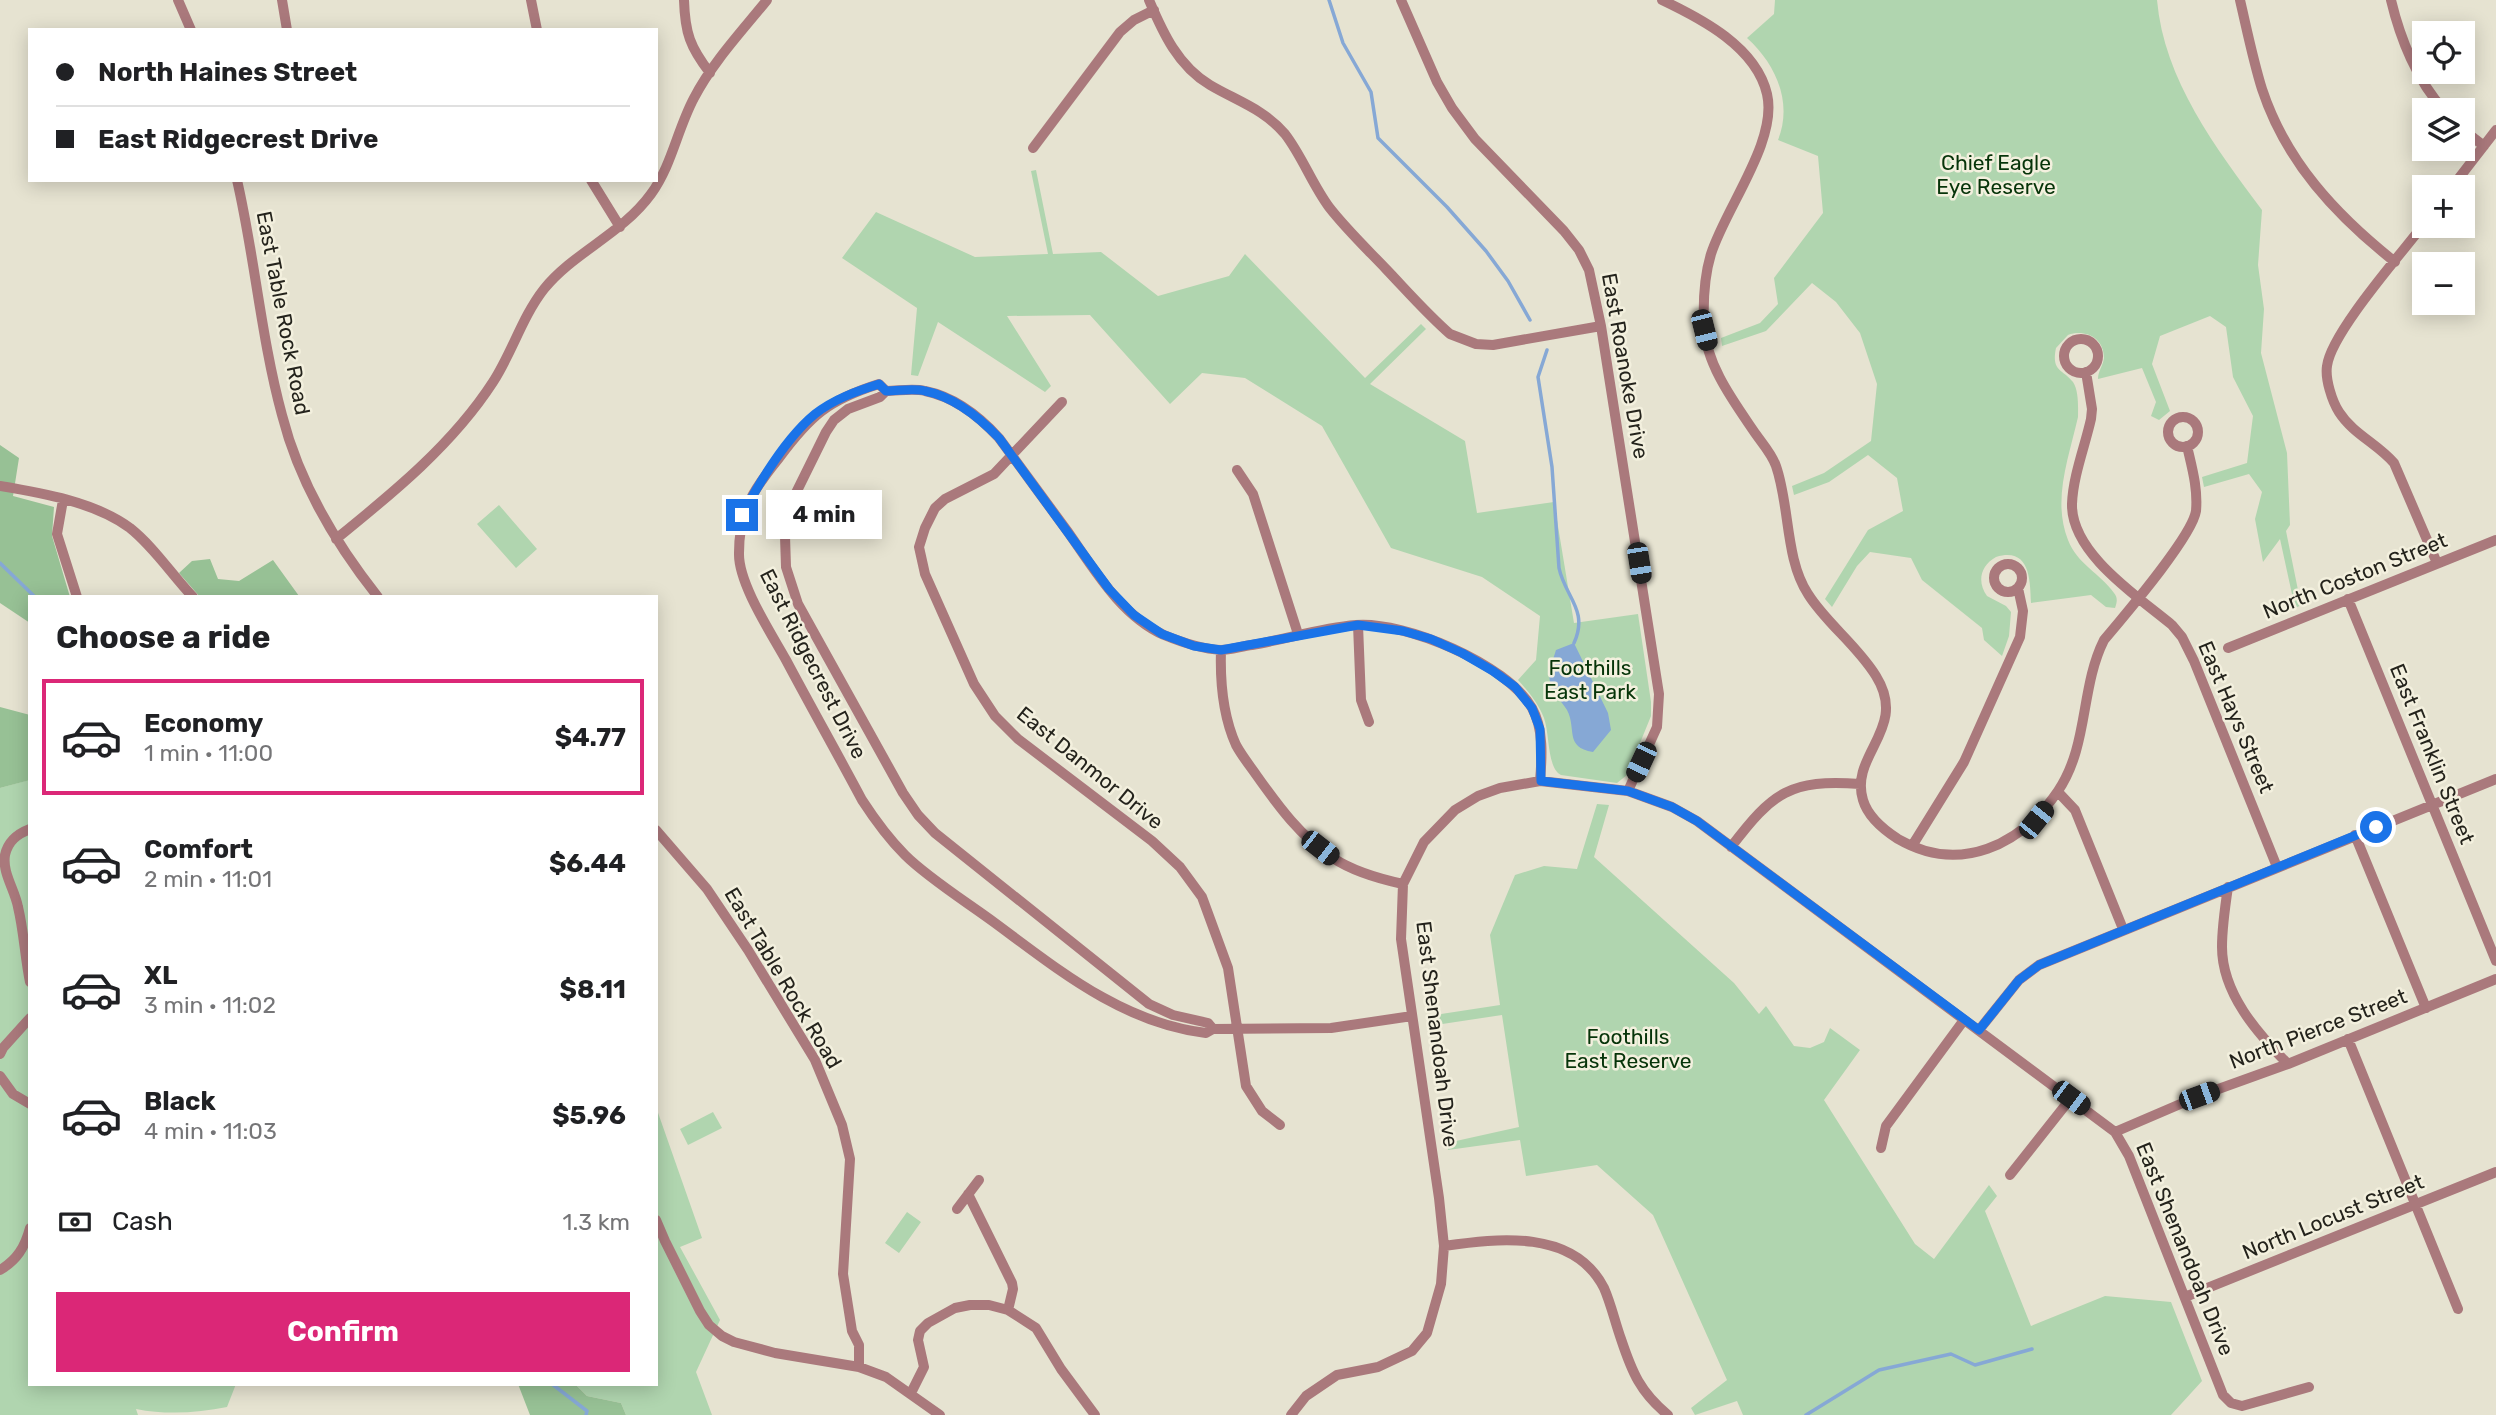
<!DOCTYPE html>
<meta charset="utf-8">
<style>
body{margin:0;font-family:Rubik,sans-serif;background:#f6f6f6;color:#202124;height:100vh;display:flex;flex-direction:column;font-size:26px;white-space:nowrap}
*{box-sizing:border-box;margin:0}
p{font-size:23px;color:#757577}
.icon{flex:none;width:38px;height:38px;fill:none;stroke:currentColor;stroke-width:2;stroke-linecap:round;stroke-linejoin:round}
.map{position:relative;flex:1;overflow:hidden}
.side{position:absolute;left:28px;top:595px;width:630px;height:791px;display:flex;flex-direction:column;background:#fff;border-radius:0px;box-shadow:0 4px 18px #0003}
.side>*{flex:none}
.guide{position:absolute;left:28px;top:28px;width:630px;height:154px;border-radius:0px;box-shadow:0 4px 18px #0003;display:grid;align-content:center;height:154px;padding:0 28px;background:#fff}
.buttons{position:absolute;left:2412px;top:21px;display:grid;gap:14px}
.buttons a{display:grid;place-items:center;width:63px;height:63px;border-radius:0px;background:#fff;box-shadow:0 4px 18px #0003;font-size:35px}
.end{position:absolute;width:32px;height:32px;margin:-16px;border:9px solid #1a73e8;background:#fff;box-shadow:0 0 0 4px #fff}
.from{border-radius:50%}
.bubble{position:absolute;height:49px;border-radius:0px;background:#fff;box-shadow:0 4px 18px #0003;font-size:23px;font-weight:700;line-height:49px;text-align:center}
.car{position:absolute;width:21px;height:42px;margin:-21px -10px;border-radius:9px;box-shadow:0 0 5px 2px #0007;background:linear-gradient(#222 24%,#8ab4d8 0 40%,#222 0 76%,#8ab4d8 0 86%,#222 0)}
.guide b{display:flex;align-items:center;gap:24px;height:66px;font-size:26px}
.guide b+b{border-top:2px solid #e0e0e0}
.guide i{width:18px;height:18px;background:#202124}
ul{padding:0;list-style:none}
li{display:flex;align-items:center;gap:21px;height:116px;margin:0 14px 10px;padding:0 14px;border:4px solid transparent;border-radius:0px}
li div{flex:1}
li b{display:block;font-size:26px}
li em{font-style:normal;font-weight:700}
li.current{border-color:#db2777}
li>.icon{width:63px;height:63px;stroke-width:1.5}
h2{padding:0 28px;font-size:32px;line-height:84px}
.pay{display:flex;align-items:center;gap:18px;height:77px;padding:0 28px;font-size:26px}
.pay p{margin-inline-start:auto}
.primary-button{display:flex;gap:14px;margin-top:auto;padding:14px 28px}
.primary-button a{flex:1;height:80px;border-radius:0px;background:#db2777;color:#fff;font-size:28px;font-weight:700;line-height:80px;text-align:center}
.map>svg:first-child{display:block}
.green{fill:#b0d5af}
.forest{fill:#97c195}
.water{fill:#86a8d5}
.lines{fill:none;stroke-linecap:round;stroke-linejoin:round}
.stream{stroke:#86a8d5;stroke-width:3.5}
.minor{stroke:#aa797c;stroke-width:10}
.route{stroke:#1a73e8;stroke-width:9}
.labels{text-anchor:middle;stroke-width:5;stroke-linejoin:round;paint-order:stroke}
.park-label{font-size:21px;fill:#063409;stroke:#f3f0de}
.street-label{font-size:21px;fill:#24231c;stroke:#f3f0de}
</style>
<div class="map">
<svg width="2496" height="1415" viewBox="0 0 2496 1415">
<rect width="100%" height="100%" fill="#e6e3d1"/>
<!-- green -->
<path class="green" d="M1775,0H2157C2164,80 2216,148 2262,210L2258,265L2264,309L2261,353L2287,453L2290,525L2286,531L2299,595L2304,604L2295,608L2280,539L2263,562L2255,519L2262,492L2249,474L2204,487L2202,477L2247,463L2253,416L2233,377L2226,327L2210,316L2160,336L2152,364L2170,411L2159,420L2151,416L2156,402L2142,368L2098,379C2098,371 2103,366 2104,358C2104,337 2084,329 2068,335L2056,348C2051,372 2063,369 2073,382C2079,391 2078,407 2078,417C2069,457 2052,500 2068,540C2077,564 2100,573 2114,593C2118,598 2117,602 2115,608L2106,607L2091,595L2031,603C2030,579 2030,547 1996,557C1980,566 1977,582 1987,596L2006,606L2011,612L2009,636L2002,656L1984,640L1982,628L1922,580L1911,558L1870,552L1857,566L1832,607L1825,599L1868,530L1903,511L1897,478L1868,455L1829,482L1794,495L1792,486L1824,473L1871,441L1877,384L1860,333L1836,302L1812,283L1766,331L1722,346L1721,338L1760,323L1778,304L1774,278L1823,213L1818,156L1778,140C1793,103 1776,64 1747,38L1774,14Z
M1036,170L1053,254L1101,252L1158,296L1229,276L1245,254L1365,378L1421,324L1426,329L1370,384L1465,441L1477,513L1554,502L1574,623L1638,614L1651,702V716L1627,775L1617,783L1561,775C1547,768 1550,735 1544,718C1538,703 1528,691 1518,680L1536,660L1540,616L1482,577L1391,548L1322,426L1245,378L1202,373L1170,404L1090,315L1007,316L1051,386L1045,392L938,322L918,376L911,375L917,308L842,258L876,212L975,257L1048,254L1031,171Z
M499,505L537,549L516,568L477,524Z
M29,780L30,1384H236L227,1407C198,1413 166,1415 136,1409L138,1415H0V788Z
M1597,804L1609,805L1594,857L1734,983L1759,1014L1766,1006L1794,1046L1810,1048L1824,1042L1830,1028L1860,1050L1824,1100L1915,1244L1934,1259L1989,1185L1997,1196L1985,1211L2031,1326L2105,1296L2171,1302L2202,1381L2171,1415H1743L1737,1401L1695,1415L1691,1408L1727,1380L1653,1215L1597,1165L1526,1176L1520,1140L1448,1150L1447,1143L1519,1127L1502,1015L1429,1026L1428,1016L1500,1005L1490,935L1515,875L1544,866L1577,869Z
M656,1107L702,1238L680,1247L720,1320L696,1372L712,1415H626L621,1403L587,1396L575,1384H656Z
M713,1112L722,1128L688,1145L680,1129Z
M907,1212L921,1222L899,1253L885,1243Z"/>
<!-- forest -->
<path class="forest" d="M0,445L19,458L13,496L54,507L52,536L70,597H30V623L0,603Z
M210,559L218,579L239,581L273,560L299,596L200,597L179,573L192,561Z
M0,707L30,715V780L0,788Z
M518,1384H575L587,1396L621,1403L626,1415H530Z"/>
<!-- water -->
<path class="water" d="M1574,643L1608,713L1611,730L1593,752C1564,747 1577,729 1567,710C1561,700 1553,695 1550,682C1548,672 1553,660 1556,650Z"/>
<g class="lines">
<!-- stream -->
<path class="stream" d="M1329,0L1343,43L1371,92L1378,138L1447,207L1486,251L1508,281L1530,320
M1547,350L1538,377L1552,467L1559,568C1565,597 1589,610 1574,643
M0,563L35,597
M552,1384L587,1411L586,1415
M1806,1415L1879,1370L1951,1354L1975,1365L2032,1349"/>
<!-- minor -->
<path class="minor" d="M178,0L191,30
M282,0L287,30
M531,0L537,30
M684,0C685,33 690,47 710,73
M1149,0C1163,33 1178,66 1210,85C1237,101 1264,109 1285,134C1302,156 1312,184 1329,207C1346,229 1367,249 1386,269C1407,291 1427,314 1450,334L1476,344L1493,345L1601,326
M1401,0L1437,82L1452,108L1475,139L1564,231L1579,250L1589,270L1601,326L1659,694L1657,727L1628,791
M1662,0C1702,19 1756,47 1767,94C1778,141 1726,207 1711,254C1704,277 1703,302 1704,326C1706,365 1734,402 1755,433C1762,443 1772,454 1776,466C1790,506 1785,559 1808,594C1826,623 1857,645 1876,676C1909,729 1849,754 1863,800C1868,817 1884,830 1898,839C1960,875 2021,845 2058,791C2089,745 2080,688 2104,640C2124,616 2192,537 2196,511C2198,488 2192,468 2187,446
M2240,0C2247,30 2253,60 2262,89C2286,162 2336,215 2395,262
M2391,0C2400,38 2417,81 2444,110
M2462,129L2484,146
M1033,148L1120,32L1134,20L1154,10
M237,180C255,258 261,338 282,415C299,482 336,544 378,597
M591,180L620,227
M2452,187L2496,130
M2424,224C2401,254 2331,333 2327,366C2325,379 2332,401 2339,412C2353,434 2378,444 2394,463L2437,563
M2064 356a17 17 0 1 1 34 0a17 17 0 1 1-34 0Z
M2086,372L2092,409L2091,419C2085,446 2073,476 2072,504C2071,553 2137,596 2172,625L2182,637L2194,661L2277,867
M886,391C899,391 913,388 925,391C955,397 979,416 999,438C1022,469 1045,501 1068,532C1094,569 1121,616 1164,635C1181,642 1202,649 1221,650C1231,650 1242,646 1252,645C1287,639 1320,628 1356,625C1405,621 1507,664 1532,708C1544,729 1542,758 1540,781
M1062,402L994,474L945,499L935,508L925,528L919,547L925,574L974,684L995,716L1018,739L1152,841L1180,867L1202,897L1228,968L1246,1086L1262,1111L1280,1125
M2168 432a15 15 0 1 1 30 0a15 15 0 1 1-30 0Z
M1237,470L1253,494L1298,634
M0,486C42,493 95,502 130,528C154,547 172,575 193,597
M63,500L57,534L77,597
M336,539C393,493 453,444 493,382C512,353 522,317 544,289C574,252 622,234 651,194C672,165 677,130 694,98C712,63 742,31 767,0
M1994 578a14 14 0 1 1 28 0a14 14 0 1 1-28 0Z
M2348,599L2496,961
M1358,625L1361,700L1369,722
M2228,648L2496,540
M1221,650C1220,681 1223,716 1236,745C1242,756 1250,766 1257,776C1279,807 1301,837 1333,858C1354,872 1380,879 1403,884
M2058,792L2075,810L2123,929
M30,829C17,834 8,841 5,855C2,873 15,890 18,907C24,932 25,958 30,982
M656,830L707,889L748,950L815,1060L842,1125L850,1159L843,1274L852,1331L859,1345V1367
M2355,835L2426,1008
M1912,846L1964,762L2020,637L2023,611L2018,588
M1731,847C1773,792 1790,779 1860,784
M2228,887C2225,907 2222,927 2222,947C2222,993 2257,1033 2288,1064
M1213,1029L1208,1023L1173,1015L1149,1004L935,833L918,815L903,793L798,604L786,567L785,536L791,503L826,432L834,420L848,409L880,397L886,391L879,384C828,400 810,416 779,458C753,490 739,511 739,553C738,583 771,633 786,660C811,707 837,753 862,800C875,820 888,838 905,855C928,878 968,903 995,923C1060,971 1123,1023 1206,1033L1213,1029L1331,1028L1412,1016
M1979,1030L2019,980L2039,965L2496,779
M2348,1039L2458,1309
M0,1054L3,1048L30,1018
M0,1076L13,1094L30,1104
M2115,1132L2199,1096L2288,1064L2496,979
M1881,1148L1886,1126L1964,1020
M2010,1175L2071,1098
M968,1194L1012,1283L1013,1289L1008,1310
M957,1209L979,1180
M656,1220L665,1241L700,1311L709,1325L722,1336L734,1342L775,1353L859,1367L886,1377L940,1415
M1444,1246C1498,1238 1574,1229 1604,1288C1611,1304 1615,1322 1621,1339C1632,1372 1640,1392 1668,1415
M0,1270C17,1260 25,1247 30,1228
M2185,1297L2496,1172
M911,1393L924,1367L918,1340L920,1331L928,1323L955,1308L970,1305H989L1008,1310L1036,1328L1061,1369L1095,1415
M1291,1415L1306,1396L1337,1375L1378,1367L1412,1351L1427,1333L1441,1284L1444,1246L1439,1198L1401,939L1403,884L1424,842L1455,810L1478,796L1500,788L1540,781L1628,791L1672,807L1697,821L2115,1132L2129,1156L2223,1395L2231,1403L2242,1406L2309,1387"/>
</g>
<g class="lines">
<!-- route -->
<path class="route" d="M742,515C759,483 787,437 815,414C834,399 857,391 879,384L886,391C899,391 913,388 925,391C955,397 979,417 999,438L1109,589L1134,615L1162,634L1194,646L1221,650L1358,625L1403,631L1431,639L1462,653L1493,671L1515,687L1532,708L1540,729L1541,781L1628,791L1672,807L1697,821L1979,1030L2019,980L2039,965L2376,827"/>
</g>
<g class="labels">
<!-- park labels -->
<g class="park-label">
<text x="1996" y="170">Chief Eagle<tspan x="1996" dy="24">Eye Reserve</tspan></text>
<text x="1590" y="675">Foothills<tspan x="1590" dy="24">East Park</tspan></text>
<text x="1628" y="1044">Foothills<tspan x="1628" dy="24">East Reserve</tspan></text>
</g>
<!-- street labels -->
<g class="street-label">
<text transform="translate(283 313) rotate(79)" y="7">East Table Rock Road</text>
<text transform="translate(1625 366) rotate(80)" y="7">East Roanoke Drive</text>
<text transform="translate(2355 576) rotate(-22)" y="7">North Coston Street</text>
<text transform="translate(813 664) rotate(63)" y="7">East Ridgecrest Drive</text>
<text transform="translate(2236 717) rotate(67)" y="7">East Hays Street</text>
<text transform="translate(2432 754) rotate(68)" y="7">East Franklin Street</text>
<text transform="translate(1090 768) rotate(39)" y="7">East Danmor Drive</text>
<text transform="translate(783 978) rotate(59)" y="7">East Table Rock Road</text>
<text transform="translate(2318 1029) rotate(-21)" y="7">North Pierce Street</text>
<text transform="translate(1437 1034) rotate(83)" y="7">East Shenandoah Drive</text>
<text transform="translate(2333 1217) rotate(-22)" y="7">North Locust Street</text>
<text transform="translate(2185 1249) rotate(68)" y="7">East Shenandoah Drive</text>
</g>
</g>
</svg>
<div class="buttons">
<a><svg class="icon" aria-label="locate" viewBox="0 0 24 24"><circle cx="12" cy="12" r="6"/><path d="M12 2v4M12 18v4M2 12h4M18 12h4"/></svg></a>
<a><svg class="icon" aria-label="layers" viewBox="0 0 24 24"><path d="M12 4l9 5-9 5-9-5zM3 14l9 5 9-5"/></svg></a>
<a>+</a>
<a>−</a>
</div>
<i class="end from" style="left:2376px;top:827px"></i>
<i class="end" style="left:742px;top:515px"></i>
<div class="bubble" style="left:766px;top:490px;width:116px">4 min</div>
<i class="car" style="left:1704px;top:330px;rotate:166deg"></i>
<i class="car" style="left:1639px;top:563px;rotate:171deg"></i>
<i class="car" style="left:1641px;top:762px;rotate:205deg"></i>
<i class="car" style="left:2036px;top:820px;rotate:39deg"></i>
<i class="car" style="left:1320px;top:848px;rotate:128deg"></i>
<i class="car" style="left:2199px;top:1096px;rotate:70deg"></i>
<i class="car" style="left:2071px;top:1098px;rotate:127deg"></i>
<div class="guide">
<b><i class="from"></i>North Haines Street</b>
<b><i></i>East Ridgecrest Drive</b>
</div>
<section class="side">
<h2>Choose a ride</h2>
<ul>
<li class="current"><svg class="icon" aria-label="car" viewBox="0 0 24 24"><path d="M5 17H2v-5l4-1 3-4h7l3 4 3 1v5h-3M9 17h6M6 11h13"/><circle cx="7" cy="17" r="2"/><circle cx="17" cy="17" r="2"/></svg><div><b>Economy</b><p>1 min · 11:00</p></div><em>$4.77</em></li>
<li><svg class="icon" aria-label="car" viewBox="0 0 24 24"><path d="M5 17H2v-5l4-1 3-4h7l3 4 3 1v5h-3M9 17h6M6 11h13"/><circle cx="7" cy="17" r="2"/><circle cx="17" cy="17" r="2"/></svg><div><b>Comfort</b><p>2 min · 11:01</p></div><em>$6.44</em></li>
<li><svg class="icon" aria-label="car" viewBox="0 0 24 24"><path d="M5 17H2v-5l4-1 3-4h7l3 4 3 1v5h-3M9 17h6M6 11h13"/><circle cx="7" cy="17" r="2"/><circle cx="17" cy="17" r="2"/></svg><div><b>XL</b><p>3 min · 11:02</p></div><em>$8.11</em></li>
<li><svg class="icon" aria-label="car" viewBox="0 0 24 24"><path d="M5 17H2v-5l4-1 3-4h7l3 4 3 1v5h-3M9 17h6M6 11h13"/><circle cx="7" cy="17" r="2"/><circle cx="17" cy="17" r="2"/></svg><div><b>Black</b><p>4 min · 11:03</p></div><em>$5.96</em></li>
</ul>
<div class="pay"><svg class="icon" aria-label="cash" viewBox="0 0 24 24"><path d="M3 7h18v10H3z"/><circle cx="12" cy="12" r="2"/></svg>Cash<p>1.3 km</p></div>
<div class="primary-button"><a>Confirm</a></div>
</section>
</div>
